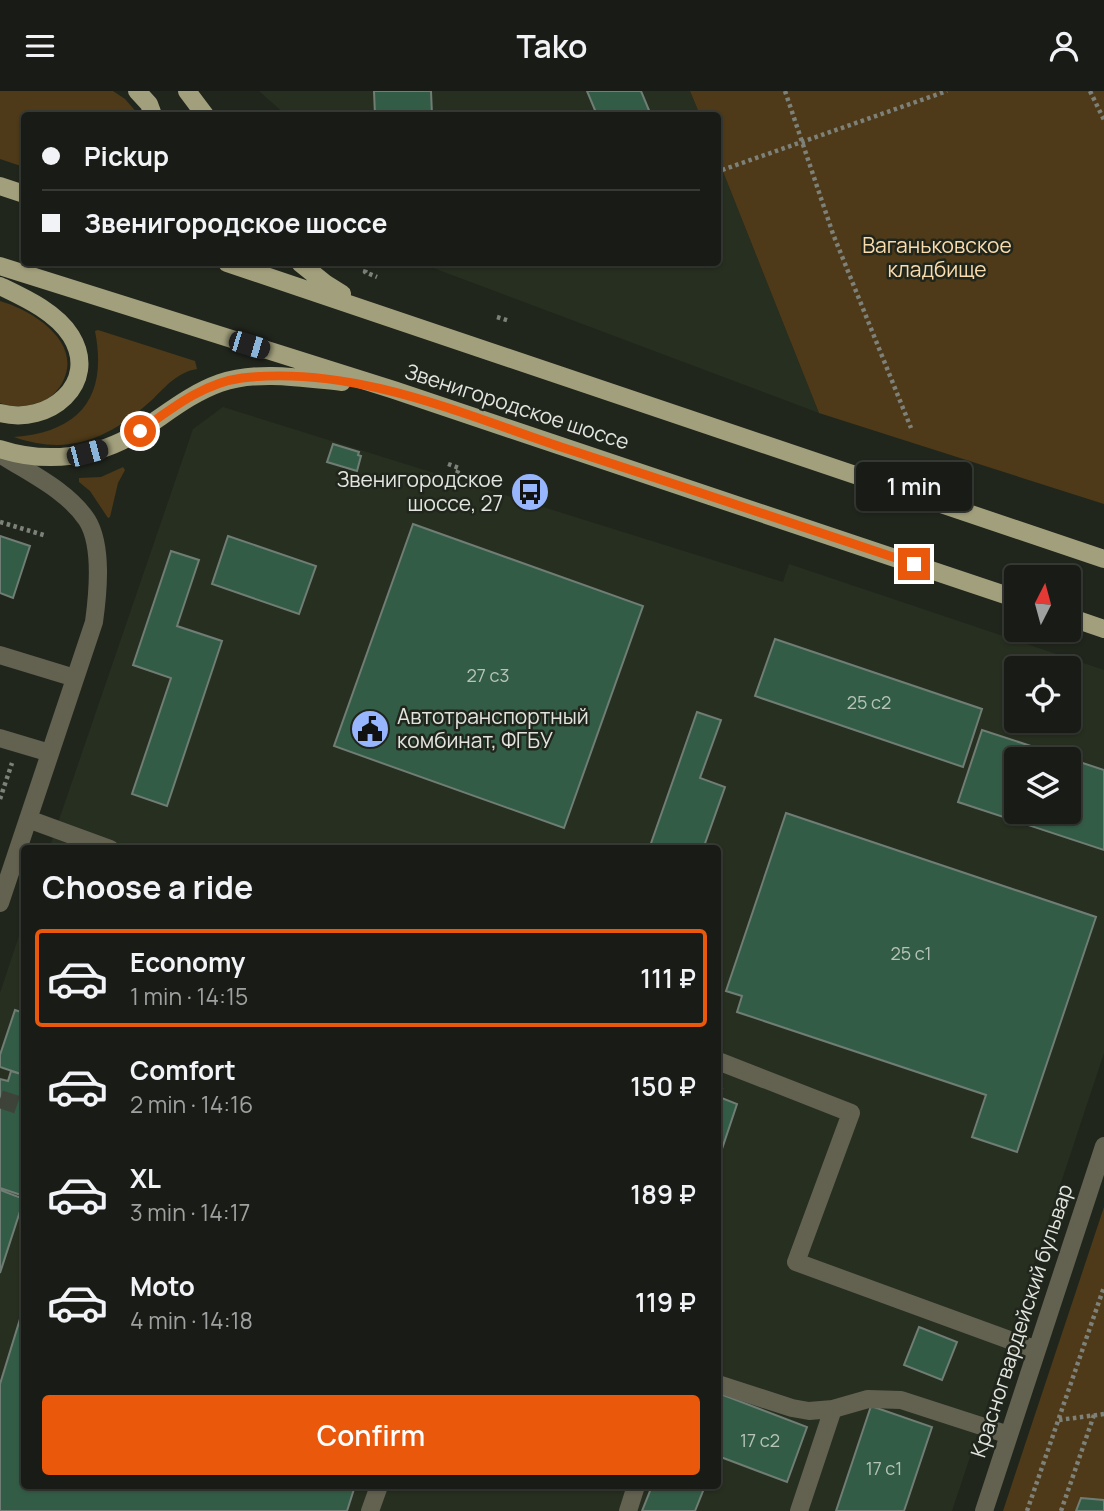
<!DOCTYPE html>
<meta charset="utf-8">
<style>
body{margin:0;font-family:Manrope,sans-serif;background:#262923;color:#f1f3f6;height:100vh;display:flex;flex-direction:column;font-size:26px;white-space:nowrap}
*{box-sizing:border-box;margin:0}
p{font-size:23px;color:#9fa1a1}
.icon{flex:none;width:38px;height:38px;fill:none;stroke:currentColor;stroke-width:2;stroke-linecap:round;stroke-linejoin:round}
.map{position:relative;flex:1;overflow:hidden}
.panel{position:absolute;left:21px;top:754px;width:700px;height:644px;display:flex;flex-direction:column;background:#191c16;border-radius:7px;box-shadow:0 2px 5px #0004,0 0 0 2px #373a35}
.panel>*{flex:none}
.guide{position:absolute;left:21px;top:21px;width:700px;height:154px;border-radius:7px;box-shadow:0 2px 5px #0004,0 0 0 2px #373a35;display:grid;align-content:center;height:154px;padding:0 21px;background:#191c16}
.needle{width:46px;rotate:6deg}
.fabs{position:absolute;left:1004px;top:474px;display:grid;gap:14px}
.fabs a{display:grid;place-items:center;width:77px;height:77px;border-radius:7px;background:#191c16;box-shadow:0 2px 5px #0004,0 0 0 2px #373a35;font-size:35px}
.end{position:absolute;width:32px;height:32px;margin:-16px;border:9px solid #ea580c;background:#fff;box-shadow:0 0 0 4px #fff}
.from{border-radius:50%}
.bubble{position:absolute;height:49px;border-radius:7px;background:#191c16;box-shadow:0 2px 5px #0004,0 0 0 2px #373a35;font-size:23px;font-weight:600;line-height:49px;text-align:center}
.car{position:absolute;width:21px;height:42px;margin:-21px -10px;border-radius:9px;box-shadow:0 0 5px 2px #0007;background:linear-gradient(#222 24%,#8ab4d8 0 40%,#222 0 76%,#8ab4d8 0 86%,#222 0)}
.guide b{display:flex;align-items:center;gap:24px;height:66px;font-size:26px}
.guide b+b{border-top:2px solid #373a35}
.guide i{width:18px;height:18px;background:#f1f3f6}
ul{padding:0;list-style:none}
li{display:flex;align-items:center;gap:21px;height:98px;margin:0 14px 10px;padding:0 7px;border:4px solid transparent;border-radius:7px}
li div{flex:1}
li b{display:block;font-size:26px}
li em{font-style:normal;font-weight:600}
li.current{border-color:#ea580c}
li>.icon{width:63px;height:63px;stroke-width:1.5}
h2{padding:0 21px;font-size:32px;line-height:84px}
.primary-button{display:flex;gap:14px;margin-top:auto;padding:14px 21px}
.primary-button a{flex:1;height:80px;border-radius:7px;background:#ea580c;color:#fff;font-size:28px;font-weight:600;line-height:80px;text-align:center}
header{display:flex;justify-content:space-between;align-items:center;height:91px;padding:0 21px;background:#191c16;font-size:32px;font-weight:600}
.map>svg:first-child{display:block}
.built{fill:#272f20;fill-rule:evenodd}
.green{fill:#4e3a18}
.building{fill:#335c46;stroke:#707d75;stroke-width:2;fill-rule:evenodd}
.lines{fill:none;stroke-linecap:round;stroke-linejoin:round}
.minor-tunnel{stroke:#3e433a;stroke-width:18;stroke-dasharray:18 9;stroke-linecap:butt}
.path{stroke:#7d8179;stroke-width:4.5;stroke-dasharray:3.5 3.5;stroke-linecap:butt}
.minor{stroke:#636251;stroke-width:18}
.major{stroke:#a2a07c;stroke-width:18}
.route{stroke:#ea580c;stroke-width:9}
.labels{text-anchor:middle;stroke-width:5;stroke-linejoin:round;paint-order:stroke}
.number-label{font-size:18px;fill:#b6c3b9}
.park-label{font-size:21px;fill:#fadbab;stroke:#21261d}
.street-label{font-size:21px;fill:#e2e5df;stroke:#21261d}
.poi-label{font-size:21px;fill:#e2e5df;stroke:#21261d;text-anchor:end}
</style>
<header><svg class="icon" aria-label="menu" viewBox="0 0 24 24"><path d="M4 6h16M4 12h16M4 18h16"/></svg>Tako<svg class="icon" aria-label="person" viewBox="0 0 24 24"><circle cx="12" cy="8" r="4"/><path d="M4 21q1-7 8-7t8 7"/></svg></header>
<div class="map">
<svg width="1104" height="1420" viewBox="0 0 1104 1420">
<rect width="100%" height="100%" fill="#21261d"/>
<!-- built -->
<path class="built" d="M259,0H690L700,24H286Z
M718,68L819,322L420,172H718Z
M223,316L783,491L789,473L1104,579V962L952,1420H0V902L24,830V1395H718V758H49L193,338ZM1017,578H1069V630H1017ZM1017,668H1069V721H1017Z"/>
<!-- green -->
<path class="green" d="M0,0H113L125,8L139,24H24V76L0,68Z
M690,0H1104V413L819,322L718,68V24H700Z
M0,210C31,219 81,249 64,288C59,300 49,309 37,312C24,316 13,317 0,312Z
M98,239L195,270L197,278C178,281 166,295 153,308C111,346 71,366 14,346C80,341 108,306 95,240Z
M123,376L125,379L118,392L110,426L108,427L90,400L79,391V387L101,386Z
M1104,1116V1420H1003Z"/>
<!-- building -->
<path class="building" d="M374,0H431L432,24H375Z
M587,0H641L651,24H597Z
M333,353L359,361L358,364L361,365L357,380L327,371Z
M413,433L643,515L564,737L334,655Z
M0,445L30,455L13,507L0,502Z
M228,445L316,475L299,523L212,493Z
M171,460L199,469L177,535L222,550L167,715L132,703L171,587L133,574Z
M775,548L982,618L963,676L755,605Z
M697,621L721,629L700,687L725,696L703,758H649Z
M982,639L1104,679V759L958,711ZM1017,668H1069V721H1017Z
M786,722L1096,826L1017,1061L972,1046L986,1004L737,921L742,905L726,900Z
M15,919L24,922V984L0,976V964Z
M11,980L24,984V1105L0,1097V988L8,990Z
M718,997L722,998L719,1006L737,1013L718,1070Z
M0,1099L24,1108L0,1182Z
M24,1215V1395H355L347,1420H0V1293Z
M919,1236L957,1251L942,1289L904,1274Z
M718,1302L807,1336L787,1391L718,1365Z
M871,1315L932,1336L904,1420H836Z
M652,1395H705L695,1420H642Z
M1081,1407L1104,1409V1420H1076Z"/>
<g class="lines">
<!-- minor-tunnel -->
<path class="minor-tunnel" d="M0,1008L24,1016"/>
<!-- path -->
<path class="path" d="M785,0L833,143L911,337
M1090,0L1104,29
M722,79L947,0
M368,172L365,181L377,186
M497,226L510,230
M448,373L459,377L454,391
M0,431L47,445
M0,708L12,672
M1059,1329L1104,1323
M1027,1420L1104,1196
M1061,1420L1094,1324"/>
<!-- minor -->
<path class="minor" d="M0,363C29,382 67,399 87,429C103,455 98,502 94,531L0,812
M0,564L75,587
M0,647L50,662
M28,728L110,758
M718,970L851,1022L796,1171L1037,1259
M718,1293L792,1317L809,1320L833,1318L868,1308L901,1309L1009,1344
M370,1420L379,1395
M628,1420L636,1395
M799,1420L833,1318
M984,1420L1104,1055"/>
<!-- major -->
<path class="major" d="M137,0L149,13L153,24
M187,0L205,24
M0,95L24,103
M227,172L1104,468
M300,172L326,193L342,203
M0,175L394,299L1017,508
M0,195C25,207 56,221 71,245C100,292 49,335 0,322
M0,358C46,373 97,367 138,341C165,324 189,303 220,292C258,279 303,287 342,291
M1069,526L1104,538"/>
</g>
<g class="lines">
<!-- route -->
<path class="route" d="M140,340C171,318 203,292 242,287C352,274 460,322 561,356C679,394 796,434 914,473"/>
</g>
<!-- icons -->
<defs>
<symbol id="bus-disc" viewBox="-11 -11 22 22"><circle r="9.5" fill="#98b6fd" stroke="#21261d"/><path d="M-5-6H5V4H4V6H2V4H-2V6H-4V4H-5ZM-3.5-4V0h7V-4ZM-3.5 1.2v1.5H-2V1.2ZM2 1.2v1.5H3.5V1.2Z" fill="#111"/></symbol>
<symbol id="civic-disc" viewBox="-11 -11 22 22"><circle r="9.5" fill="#98b6fd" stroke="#21261d"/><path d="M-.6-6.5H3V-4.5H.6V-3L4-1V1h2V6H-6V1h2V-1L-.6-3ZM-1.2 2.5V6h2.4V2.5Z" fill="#111"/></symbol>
</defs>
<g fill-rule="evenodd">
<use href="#bus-disc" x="508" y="379" width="44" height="44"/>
<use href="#civic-disc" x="348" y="616" width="44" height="44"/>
</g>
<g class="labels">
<!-- number labels -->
<g class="number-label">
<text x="488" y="591">27 с3</text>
<text x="869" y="618">25 с2</text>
<text x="911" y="869">25 с1</text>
<text x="760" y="1356">17 с2</text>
<text x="884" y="1384">17 с1</text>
</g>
<!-- park labels -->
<g class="park-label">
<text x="937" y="162">Ваганьковское<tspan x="937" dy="24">кладбище</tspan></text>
</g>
<!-- street labels -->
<g class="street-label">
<text transform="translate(517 316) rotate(18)" y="7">Звенигородское шоссе</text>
<text transform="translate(1022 1230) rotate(-72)" y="7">Красногвардейский бульвар</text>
</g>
<!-- poi labels -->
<g class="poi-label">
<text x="503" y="396">Звенигородское<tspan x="503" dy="24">шоссе, 27</tspan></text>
<text x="397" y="633" text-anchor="start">Автотранспортный<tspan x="397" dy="24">комбинат, ФГБУ</tspan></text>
</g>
</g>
</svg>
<div class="fabs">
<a><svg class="needle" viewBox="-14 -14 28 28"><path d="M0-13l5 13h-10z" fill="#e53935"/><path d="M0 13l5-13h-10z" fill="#9fa1a1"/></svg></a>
<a><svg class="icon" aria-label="locate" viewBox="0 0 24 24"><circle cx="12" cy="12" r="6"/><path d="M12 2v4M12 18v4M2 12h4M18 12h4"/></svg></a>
<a><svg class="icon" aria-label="layers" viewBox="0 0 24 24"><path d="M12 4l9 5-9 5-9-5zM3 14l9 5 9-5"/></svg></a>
</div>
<i class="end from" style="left:140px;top:340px"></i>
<i class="end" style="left:914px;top:473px"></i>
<div class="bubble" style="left:856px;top:371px;width:116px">1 min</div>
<i class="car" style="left:249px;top:254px;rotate:107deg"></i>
<i class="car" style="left:87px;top:362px;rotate:75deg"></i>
<div class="guide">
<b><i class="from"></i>Pickup</b>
<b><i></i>Звенигородское шоссе</b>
</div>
<section class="panel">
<h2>Choose a ride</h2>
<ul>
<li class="current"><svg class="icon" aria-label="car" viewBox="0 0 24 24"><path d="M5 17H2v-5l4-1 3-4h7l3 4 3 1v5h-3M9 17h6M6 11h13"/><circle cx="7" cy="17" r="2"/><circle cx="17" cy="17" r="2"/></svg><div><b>Economy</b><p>1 min · 14:15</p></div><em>111 ₽</em></li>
<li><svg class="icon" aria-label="car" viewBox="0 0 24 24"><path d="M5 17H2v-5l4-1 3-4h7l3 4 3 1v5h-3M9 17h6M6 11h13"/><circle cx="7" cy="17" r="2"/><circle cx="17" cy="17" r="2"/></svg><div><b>Comfort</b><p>2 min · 14:16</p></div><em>150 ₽</em></li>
<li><svg class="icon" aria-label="car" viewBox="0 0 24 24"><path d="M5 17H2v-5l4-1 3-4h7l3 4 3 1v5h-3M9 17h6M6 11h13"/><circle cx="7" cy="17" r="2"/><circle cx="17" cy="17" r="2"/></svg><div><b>XL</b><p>3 min · 14:17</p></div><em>189 ₽</em></li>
<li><svg class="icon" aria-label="car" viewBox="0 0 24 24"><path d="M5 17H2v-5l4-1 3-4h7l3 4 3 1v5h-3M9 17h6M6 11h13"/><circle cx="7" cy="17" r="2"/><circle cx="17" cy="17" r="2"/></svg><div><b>Moto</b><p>4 min · 14:18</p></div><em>119 ₽</em></li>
</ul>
<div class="primary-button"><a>Confirm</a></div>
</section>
</div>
